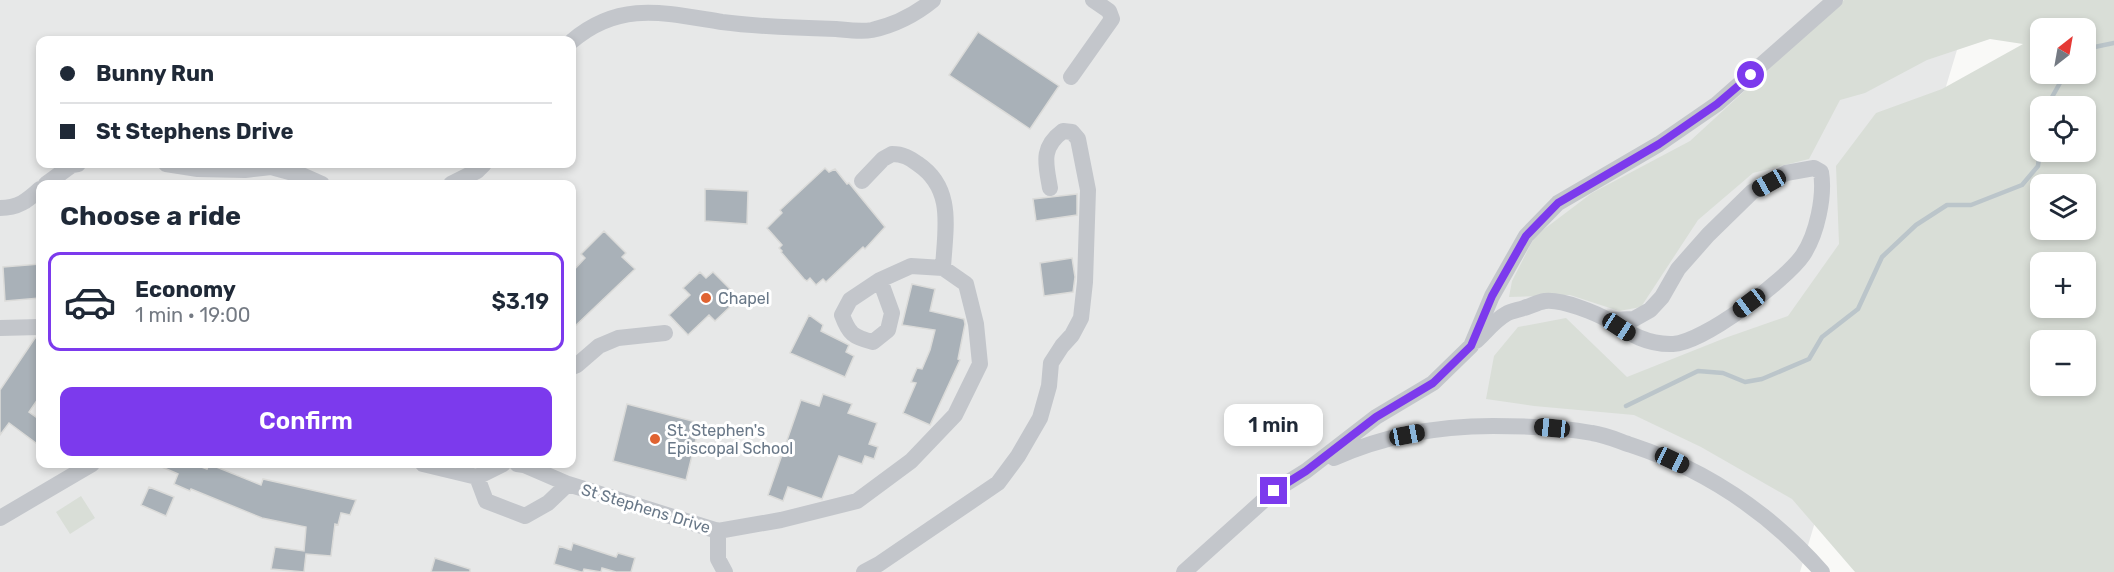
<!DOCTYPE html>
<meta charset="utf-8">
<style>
body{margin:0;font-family:Rubik,sans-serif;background:#f6f6f7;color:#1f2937;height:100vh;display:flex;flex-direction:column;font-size:22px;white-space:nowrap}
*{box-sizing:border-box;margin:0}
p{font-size:20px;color:#747a83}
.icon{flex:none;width:33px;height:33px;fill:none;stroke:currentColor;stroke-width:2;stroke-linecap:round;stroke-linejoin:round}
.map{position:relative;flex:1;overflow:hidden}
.sheet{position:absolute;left:36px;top:180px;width:540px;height:288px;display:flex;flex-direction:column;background:#fff;border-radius:12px;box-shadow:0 3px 9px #0003}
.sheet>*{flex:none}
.banner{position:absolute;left:36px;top:36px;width:540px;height:132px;border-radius:12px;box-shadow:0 3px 9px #0003;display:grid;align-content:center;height:132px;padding:0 24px;background:#fff}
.needle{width:39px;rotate:31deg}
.buttons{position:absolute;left:2030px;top:18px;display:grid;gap:12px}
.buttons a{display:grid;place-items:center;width:66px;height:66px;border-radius:12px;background:#fff;box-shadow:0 3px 9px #0003;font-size:30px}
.end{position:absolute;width:27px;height:27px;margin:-14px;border:8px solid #7c3aed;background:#fff;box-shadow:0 0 0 3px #fff}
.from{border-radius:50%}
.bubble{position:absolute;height:42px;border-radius:12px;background:#fff;box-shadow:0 3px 9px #0003;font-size:20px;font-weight:600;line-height:42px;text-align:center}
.car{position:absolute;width:18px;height:36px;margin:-18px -9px;border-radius:8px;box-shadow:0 0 4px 2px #0007;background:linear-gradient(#222 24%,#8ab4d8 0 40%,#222 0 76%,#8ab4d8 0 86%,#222 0)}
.banner b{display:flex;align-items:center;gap:21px;height:57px;font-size:22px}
.banner b+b{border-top:2px solid #e0e1e3}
.banner i{width:15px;height:15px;background:#1f2937}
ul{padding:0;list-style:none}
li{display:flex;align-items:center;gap:18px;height:99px;margin:0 12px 9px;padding:0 12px;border:3px solid transparent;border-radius:12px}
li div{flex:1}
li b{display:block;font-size:22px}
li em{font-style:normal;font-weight:600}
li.active{border-color:#7c3aed}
li>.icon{width:54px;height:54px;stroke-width:1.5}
h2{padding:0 24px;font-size:27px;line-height:72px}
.primary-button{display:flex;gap:12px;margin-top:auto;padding:12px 24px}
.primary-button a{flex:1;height:69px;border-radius:12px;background:#7c3aed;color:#fff;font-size:24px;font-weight:600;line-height:69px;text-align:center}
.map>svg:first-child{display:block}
.built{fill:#e7e8e8;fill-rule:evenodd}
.green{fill:#d9ded7;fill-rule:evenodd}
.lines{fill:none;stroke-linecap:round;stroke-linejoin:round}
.stream{stroke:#bbc5ca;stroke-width:4.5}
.building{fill:#a9b1b8;stroke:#dbdbd9;stroke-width:1.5}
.minor{stroke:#c3c6cb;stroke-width:16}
.route{stroke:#7c3aed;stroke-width:8}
.poi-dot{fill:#e06331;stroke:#fff;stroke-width:2}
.labels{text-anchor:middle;stroke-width:6;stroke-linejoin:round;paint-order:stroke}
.poi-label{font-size:16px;fill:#697888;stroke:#fff;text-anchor:start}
.street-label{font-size:16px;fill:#697888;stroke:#fff}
</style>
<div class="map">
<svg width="2114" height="572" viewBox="0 0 2114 572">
<rect width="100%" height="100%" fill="#f9f9f7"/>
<!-- built -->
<path class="built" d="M0,0H1972L1800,572H0ZM40,40H572V164H40ZM40,184H572V464H40Z"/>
<!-- green -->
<path class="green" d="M1844,0H2114V572H1855L1792,499L1701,447L1634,415L1534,406L1486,399L1494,356L1518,327L1566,318L1627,377L1725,338L1788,316L1839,244L1836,166L1876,113L1942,89L2023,44L1990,39L1927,60L1865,93L1840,100L1809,159L1753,173L1698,220L1641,307L1619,311L1570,295L1509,297L1512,281L1535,236L1592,193L1690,141ZM2040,28H2085V74H2040ZM2040,106H2085V152H2040ZM2040,184H2085V230H2040ZM2040,262H2085V308H2040ZM2040,340H2085V386H2040Z
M81,496L95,518L70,534L56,512Z"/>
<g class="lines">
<!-- stream -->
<path class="stream" d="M2085,49L2114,43
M2047,106L2065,74
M1626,406L1698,371L1723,373L1745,382L1762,379L1809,359L1822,337L1858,309L1882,257L1916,225L1947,205H1971L2022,185L2038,166L2040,150"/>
</g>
<!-- building -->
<path class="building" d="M978,32L1059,86L1030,129L949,75Z
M825,168L829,172L835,169L847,184L849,183L885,227L865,249L863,247L826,282L823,279L816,285L810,278L807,281L804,279L781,252L782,251L779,248L782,245L767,228L782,213L780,210Z
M705,189L748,191L747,224L705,221Z
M1077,194V215L1036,221L1033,199Z
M604,231L626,253L622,257L635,269L572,329V272L585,258L581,254Z
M1072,258L1075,277L1073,292L1044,296L1040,263Z
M40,264V298L5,301L3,267Z
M700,272L706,278L713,272L733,292L726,298L732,305L715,321L709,315L688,335L669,315L690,295L683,288Z
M912,284L935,289L930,311L964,319L965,324L958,359L960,360L930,425L903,413L916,383L911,382L917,368L922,369L930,350L935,330L902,325Z
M809,315L823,325L821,331L849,345L846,352L854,356L845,377L790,353Z
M40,338V396L29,412L40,420V446L9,423L0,435V390L35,338Z
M823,394L852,404L848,413L877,423L869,444L878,447L874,459L865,456L862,464L839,456L822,499L788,487L783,501L768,495L801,400L819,406Z
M627,404L700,423L686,480L613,461Z
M155,464H193L207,469L209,464L261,485L263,479L356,500L350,515L341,513L338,525L335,524L331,556L306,554L304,572L271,569L275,547L304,551L306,527L262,518L191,489L190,491L174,484L178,474Z
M149,487L174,497L166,516L141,505Z
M573,543L616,557L618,553L635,558L631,572H616L602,568L601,572L584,569L583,572H581L554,564L559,546L571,550Z
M435,558L470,569V572H431Z"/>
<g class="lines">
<!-- minor -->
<path class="minor" d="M572,41C620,0 665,13 722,22C760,27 798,28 836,29C847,30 861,32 872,30C894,25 916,14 933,0
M1071,77L1112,19L1109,11L1093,0
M166,164L198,169L245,170L271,167L304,176L322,184
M862,181L883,159L892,154C903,154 910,158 918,164C955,189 945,229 943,268
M46,184L72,165L78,164
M451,184L477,171L484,164
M0,208C18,208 27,201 40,189
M0,328L40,327
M1476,341C1485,333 1495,320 1506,314C1511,311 1518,310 1524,308C1531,306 1538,302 1545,301C1562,299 1596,313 1610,321C1630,334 1648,345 1673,344C1703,343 1786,280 1803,255C1817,234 1825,196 1821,172L1814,168L1786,173L1752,192L1708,235L1678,269L1662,297L1650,310L1634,319L1608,320
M572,367L577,365L599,346L618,338L665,333
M1334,458C1383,436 1439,426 1493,426C1526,426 1559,427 1592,433C1606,435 1619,441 1631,445C1707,470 1770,513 1822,572
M423,464L477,477
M503,464L477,477L486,501L525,516L548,503L568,484
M517,464L524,465L568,484L718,531V559L725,572
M0,518L92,464
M718,531L781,520L857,501L911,461L955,415L980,364L976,324L966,284L943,268L911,266L880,280L850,300L842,315C849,334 853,337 873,342L888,330L892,313L880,280
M864,572L879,564L998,483L1018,456L1040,418L1049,386L1051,363L1062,346L1072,335L1081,318L1085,282L1088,190L1078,139L1072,132L1063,131C1040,148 1046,164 1050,188
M1184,572L1274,491L1306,471L1376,417L1433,383L1471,346L1492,296L1526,236L1558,203L1659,144L1717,104L1835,0"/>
</g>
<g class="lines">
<!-- route -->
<path class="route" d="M1274,491L1306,471L1376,417L1433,383L1471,346L1492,296L1526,236L1558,203L1659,144L1717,104L1751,75"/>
</g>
<!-- markers -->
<g class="poi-dot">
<circle cx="706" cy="298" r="6"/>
<circle cx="655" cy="439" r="6"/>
</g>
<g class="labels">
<!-- poi labels -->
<g class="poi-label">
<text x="718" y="304">Chapel</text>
<text x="667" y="436">St. Stephen's<tspan x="667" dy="18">Episcopal School</tspan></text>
</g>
<!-- street labels -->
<g class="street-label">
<text transform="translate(646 508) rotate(17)" y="6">St Stephens Drive</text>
</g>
</g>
</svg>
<div class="buttons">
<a><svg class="needle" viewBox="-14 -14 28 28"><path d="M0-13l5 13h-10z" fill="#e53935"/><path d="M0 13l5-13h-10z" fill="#747a83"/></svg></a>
<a><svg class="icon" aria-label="locate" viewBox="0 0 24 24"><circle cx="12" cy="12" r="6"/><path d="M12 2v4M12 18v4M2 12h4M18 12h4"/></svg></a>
<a><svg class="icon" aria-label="layers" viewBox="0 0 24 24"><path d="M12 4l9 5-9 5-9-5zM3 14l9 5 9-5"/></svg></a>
<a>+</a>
<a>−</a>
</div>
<i class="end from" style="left:1751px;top:75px"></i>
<i class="end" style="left:1274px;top:491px"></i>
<div class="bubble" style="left:1224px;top:404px;width:99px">1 min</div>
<i class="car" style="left:1769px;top:183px;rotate:241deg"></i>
<i class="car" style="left:1749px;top:303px;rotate:233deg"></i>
<i class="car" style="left:1619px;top:327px;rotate:123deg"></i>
<i class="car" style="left:1552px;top:428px;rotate:276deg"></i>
<i class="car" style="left:1407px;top:435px;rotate:79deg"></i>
<i class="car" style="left:1672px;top:460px;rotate:115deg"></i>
<div class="banner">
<b><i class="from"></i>Bunny Run</b>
<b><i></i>St Stephens Drive</b>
</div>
<section class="sheet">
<h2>Choose a ride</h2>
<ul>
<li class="active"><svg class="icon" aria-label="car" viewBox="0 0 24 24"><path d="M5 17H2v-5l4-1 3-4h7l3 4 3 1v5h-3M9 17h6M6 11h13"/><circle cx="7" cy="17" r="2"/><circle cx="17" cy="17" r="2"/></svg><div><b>Economy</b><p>1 min · 19:00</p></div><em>$3.19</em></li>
</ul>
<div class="primary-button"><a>Confirm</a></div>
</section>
</div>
